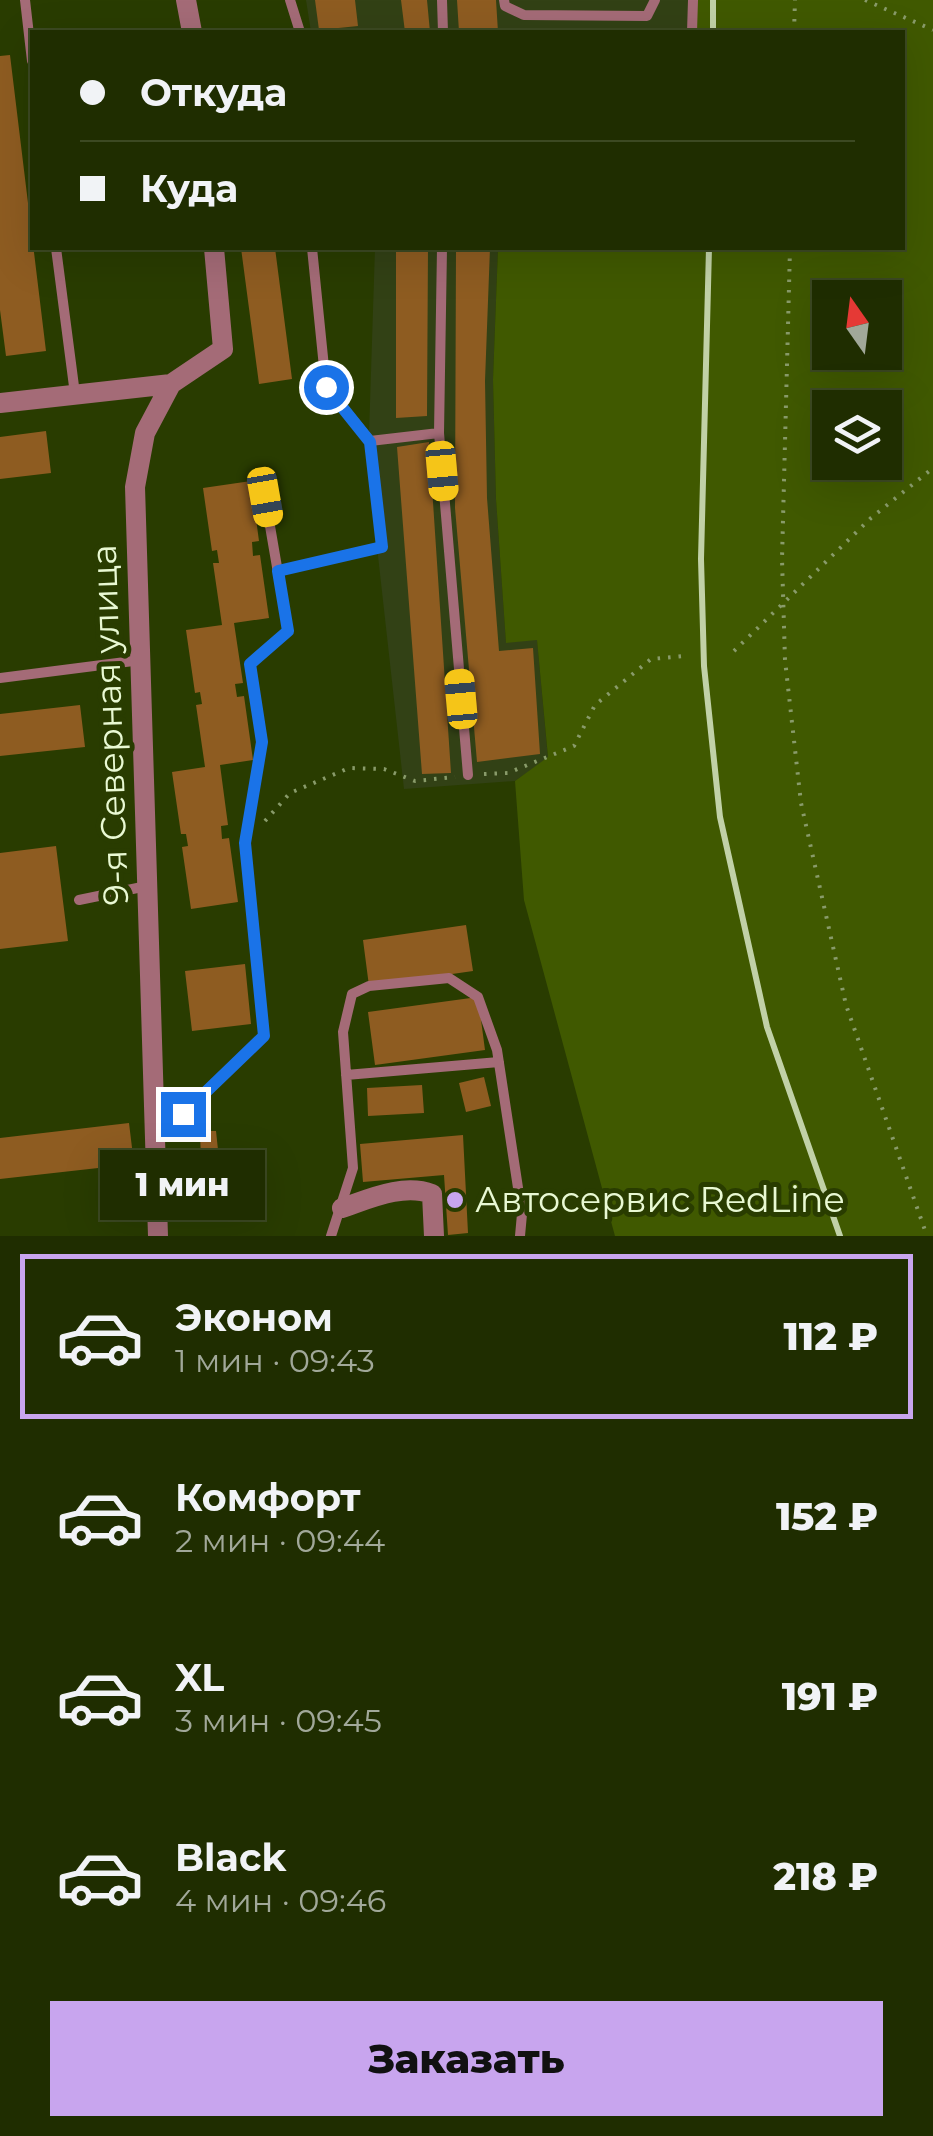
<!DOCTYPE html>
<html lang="ru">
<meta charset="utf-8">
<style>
body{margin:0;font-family:Montserrat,sans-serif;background:#2c390f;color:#f1f3f6;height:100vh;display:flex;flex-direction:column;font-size:38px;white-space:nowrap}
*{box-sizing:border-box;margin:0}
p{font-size:32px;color:#a1a899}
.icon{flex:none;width:55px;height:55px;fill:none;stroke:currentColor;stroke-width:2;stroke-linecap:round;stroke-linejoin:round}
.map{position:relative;height:1236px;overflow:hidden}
.sheet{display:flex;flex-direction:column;background:#1f2d00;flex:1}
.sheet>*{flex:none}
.hud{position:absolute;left:30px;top:30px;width:875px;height:220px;border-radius:0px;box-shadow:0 10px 40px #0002,0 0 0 2px #3c4922;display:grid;align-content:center;height:220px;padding:0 50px;background:#1f2d00}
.needle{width:65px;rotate:346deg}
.controls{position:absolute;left:812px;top:280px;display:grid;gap:20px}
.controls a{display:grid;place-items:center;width:90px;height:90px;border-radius:0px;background:#1f2d00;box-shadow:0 10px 40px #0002,0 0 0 2px #3c4922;font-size:50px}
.end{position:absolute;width:45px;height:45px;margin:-22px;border:12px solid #1a73e8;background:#fff;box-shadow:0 0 0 5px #fff}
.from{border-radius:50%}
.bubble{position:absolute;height:70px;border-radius:0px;background:#1f2d00;box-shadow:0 10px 40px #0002,0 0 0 2px #3c4922;font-size:32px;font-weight:800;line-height:70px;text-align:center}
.car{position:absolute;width:30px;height:60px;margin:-30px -15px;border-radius:12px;box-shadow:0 0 8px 2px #0007;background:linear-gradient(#f5c518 24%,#345 0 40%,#f5c518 0 76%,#345 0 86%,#f5c518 0)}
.hud b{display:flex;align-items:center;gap:35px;height:95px;font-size:38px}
.hud b+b{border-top:2px solid #3c4922}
.hud i{width:25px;height:25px;background:#f1f3f6}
ul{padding:18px 0 0;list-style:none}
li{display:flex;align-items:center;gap:30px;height:165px;margin:0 20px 15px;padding:0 30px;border:5px solid transparent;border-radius:0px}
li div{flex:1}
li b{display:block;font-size:38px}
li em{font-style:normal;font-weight:800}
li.current{border-color:#c8a5ee}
li>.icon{width:90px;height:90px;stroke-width:1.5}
.primary-button{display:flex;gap:20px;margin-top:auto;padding:20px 50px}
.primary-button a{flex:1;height:115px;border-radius:0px;background:#c8a5ee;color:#111;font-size:40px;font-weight:800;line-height:115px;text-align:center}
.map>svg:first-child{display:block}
.built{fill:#324115}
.green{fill:#405900;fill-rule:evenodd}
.building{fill:#8e5c21}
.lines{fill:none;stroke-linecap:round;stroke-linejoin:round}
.path{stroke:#899b6a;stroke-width:4;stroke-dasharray:2.5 8;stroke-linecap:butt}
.service{stroke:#a46b77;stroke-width:10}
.minor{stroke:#a46b77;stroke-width:20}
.rail{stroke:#c1d1a7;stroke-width:6}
.route{stroke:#1a73e8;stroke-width:12}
.poi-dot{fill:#c8a5ee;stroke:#293c00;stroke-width:4}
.labels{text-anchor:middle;stroke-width:10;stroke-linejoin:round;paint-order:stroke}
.street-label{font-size:35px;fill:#e9f9d3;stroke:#293c00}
.poi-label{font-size:35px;fill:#e9f9d3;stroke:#293c00;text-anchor:start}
</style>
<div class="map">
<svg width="933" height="1236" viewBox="0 0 933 1236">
<rect width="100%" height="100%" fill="#293c00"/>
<!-- built -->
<path class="built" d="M306,0H696L697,32H311Z
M375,248H498L493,380L496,499L506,642L537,639L548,758L515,781L404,789L368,466Z"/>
<!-- green -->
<path class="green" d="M696,0H933V1236H615L524,900L515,781L548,757L537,640L506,643L496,499L493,380L498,248H902V32H697ZM830,298H885V352H830ZM830,408H885V462H830Z"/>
<!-- building -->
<path class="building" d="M315,0H355L358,26L319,30Z
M401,0H427L430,32H405Z
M457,0H496L498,32H459Z
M10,55L46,351L6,356L0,310V56Z
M241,248H275L292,379L259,384Z
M396,248H428L427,416L396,418Z
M456,248H490L485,381L487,498L499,651L533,648L540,754L477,762L455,508Z
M46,431L51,473L0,479V437Z
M429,442L451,773L422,774L397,447Z
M251,481L259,541L252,542L253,556L260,555L269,618L234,623L243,683L235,684L237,697L244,696L253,760L220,765L228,825L221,826L222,839L229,838L238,902L191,909L182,847L188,846L186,834H181L172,772L205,767L196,705L202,704L200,692L195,693L186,630L222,625L213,563H219L217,550L212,551L203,488Z
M80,705L85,747L0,756V714Z
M56,846L68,941L0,949V853Z
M466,925L473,971L369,986L363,940Z
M245,964L251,1024L192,1031L185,971Z
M478,997L485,1050L375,1065L368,1012Z
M484,1077L491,1106L466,1112L459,1083Z
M422,1085L424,1113L368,1116L367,1088Z
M129,1123L134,1164L0,1179V1138Z
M200,1131H216L219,1159L201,1161Z
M463,1135L468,1233L448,1235L444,1175L363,1182L360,1144Z"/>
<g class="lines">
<!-- path -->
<path class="path" d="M865,0L933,30
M794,32L795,0
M790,248L782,559L785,660L801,803L846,1005L927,1236
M734,651L871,518L933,468
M484,774L508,773L574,746L595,705L651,659L683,656
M265,821L290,793L349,768L384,769L415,781L455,777"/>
<!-- service -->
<path class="service" d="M25,0L32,61
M290,0L300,32
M442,0L443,32
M504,0L505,6L524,15L647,16L655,0
M692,32L693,0
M56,248L75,394
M312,248L326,387L370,441L439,433
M442,248L439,433L468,775
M278,571L382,547L370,441
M0,678L141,660
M79,900L147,886
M346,1075L499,1062
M157,1139L264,1036L245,843L262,742L250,664L288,631L265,497
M331,1236L353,1168L343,1032L352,994L369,986L449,978L478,997L497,1050L522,1214L520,1236"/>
<!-- minor -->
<path class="minor" d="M186,0L192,32
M0,403L171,384
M342,1208C369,1199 403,1183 432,1194L434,1236
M158,1236L135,487L145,433L171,384L223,349L214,248"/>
<!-- rail -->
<path class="rail" d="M713,32V0
M709,248L701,559L704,666L720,817L767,1027L840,1236"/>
</g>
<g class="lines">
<!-- route -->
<path class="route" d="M183,1114L264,1036L245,843L262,742L250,664L288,631L278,571L382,547L370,442L326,387"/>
</g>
<!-- markers -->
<circle class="poi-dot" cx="455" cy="1200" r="10"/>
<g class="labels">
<!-- street labels -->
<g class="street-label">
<text transform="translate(110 725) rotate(-92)" y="12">9-я Северная улица</text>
</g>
<!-- poi labels -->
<g class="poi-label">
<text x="475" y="1212">Автосервис RedLine</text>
</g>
</g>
</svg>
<div class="controls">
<a><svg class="needle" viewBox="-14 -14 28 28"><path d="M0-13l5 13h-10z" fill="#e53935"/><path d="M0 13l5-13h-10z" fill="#a1a899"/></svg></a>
<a><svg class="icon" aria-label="layers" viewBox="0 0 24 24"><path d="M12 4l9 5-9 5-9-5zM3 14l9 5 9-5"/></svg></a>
</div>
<i class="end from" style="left:326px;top:387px"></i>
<i class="end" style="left:183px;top:1114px"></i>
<div class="bubble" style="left:100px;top:1150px;width:165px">1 мин</div>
<i class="car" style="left:442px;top:471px;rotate:175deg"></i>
<i class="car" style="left:265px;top:497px;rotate:170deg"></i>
<i class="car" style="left:461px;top:699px;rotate:355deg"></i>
<div class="hud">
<b><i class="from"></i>Откуда</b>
<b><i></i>Куда</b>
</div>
</div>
<section class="sheet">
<ul>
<li class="current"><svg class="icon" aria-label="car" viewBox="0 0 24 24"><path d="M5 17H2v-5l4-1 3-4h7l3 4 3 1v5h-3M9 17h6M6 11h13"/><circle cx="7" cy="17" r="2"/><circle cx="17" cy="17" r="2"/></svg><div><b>Эконом</b><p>1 мин · 09:43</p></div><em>112 ₽</em></li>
<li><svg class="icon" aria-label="car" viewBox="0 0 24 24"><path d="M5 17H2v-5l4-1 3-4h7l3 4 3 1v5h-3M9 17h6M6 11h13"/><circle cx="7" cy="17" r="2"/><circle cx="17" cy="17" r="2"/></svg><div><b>Комфорт</b><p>2 мин · 09:44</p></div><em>152 ₽</em></li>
<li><svg class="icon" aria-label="car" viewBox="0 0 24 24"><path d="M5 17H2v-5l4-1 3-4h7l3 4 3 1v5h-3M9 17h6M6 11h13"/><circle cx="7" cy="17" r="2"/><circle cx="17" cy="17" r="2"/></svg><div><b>XL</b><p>3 мин · 09:45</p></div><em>191 ₽</em></li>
<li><svg class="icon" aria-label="car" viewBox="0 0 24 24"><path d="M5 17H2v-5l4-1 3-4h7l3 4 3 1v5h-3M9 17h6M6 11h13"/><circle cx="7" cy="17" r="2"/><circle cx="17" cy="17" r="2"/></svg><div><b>Black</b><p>4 мин · 09:46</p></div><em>218 ₽</em></li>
</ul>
<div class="primary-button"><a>Заказать</a></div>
</section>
